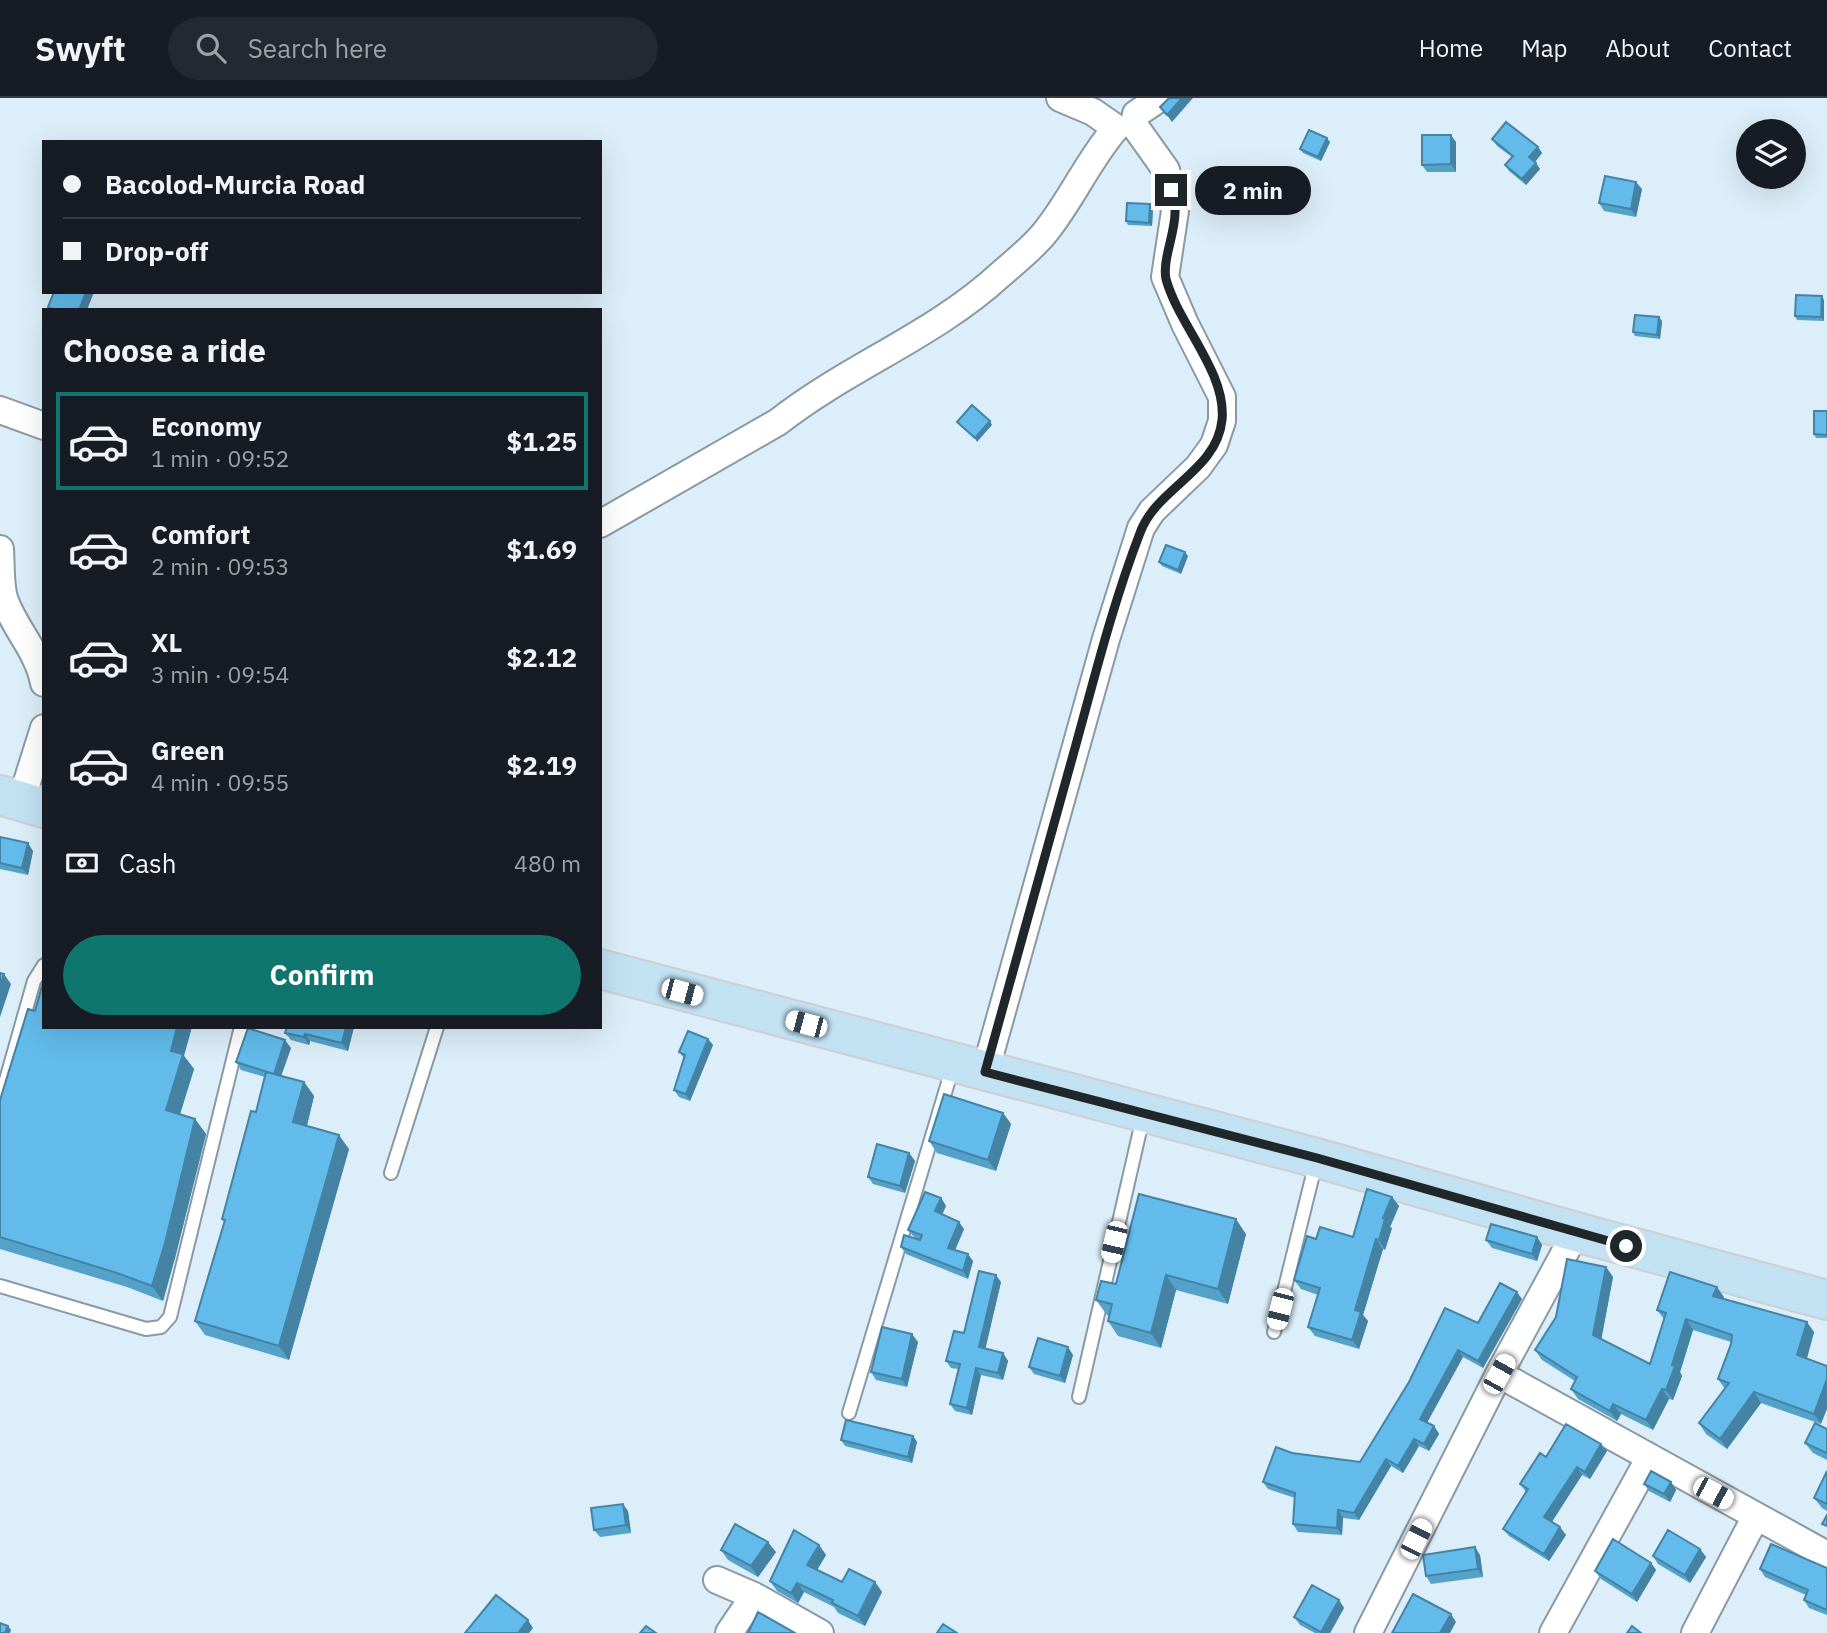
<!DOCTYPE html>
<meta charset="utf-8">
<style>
body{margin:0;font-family:"IBM Plex Sans",sans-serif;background:#242831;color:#f1f3f6;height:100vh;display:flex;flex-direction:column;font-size:26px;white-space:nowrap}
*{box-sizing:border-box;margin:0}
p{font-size:23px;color:#9ea1a6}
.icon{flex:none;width:38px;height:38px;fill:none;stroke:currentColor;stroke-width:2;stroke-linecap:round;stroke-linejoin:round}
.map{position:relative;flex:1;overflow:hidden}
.drawer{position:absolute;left:42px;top:210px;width:560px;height:721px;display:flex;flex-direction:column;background:#171b24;border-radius:0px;box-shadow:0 7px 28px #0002}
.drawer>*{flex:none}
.top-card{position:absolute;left:42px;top:42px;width:560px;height:154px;border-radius:0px;box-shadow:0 7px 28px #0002;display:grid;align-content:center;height:154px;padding:0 21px;background:#171b24}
.tools{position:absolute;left:1736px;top:21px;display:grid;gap:14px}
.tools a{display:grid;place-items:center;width:70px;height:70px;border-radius:50%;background:#171b24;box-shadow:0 7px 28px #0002;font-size:35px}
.end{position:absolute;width:32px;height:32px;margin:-16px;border:9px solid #20272b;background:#fff;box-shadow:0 0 0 4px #fff}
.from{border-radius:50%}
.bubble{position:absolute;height:49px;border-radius:24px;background:#171b24;box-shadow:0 7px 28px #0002;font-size:23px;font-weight:700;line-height:49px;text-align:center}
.car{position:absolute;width:21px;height:42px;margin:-21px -10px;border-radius:9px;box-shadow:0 0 5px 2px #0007;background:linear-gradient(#fff 24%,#345 0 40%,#fff 0 76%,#345 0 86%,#fff 0)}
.top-card b{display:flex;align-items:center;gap:24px;height:66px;font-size:26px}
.top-card b+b{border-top:2px solid #363941}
.top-card i{width:18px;height:18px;background:#f1f3f6}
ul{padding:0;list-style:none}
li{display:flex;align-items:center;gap:21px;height:98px;margin:0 14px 10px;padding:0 7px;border:4px solid transparent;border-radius:0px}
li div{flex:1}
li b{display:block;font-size:26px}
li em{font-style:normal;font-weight:700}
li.current{border-color:#0f766e}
li>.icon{width:63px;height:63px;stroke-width:1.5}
h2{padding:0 21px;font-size:32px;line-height:84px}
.pay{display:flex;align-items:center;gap:18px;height:77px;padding:0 21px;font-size:26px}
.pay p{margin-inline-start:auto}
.cta{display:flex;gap:14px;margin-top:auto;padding:14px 21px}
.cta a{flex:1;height:80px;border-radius:42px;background:#0f766e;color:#fff;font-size:28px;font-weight:700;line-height:80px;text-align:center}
header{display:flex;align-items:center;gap:42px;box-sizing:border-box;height:98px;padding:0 35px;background:#171b24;border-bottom:2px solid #363941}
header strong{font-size:33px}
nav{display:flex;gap:38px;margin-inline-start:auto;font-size:24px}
.search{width:490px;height:63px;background:#242831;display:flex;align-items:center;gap:18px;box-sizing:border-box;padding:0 24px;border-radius:38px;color:#9ea1a6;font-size:26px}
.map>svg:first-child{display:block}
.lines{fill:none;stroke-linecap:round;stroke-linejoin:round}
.lane-casing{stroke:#8a9aa4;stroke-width:16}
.street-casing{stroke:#8a9aa4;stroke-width:30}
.primary-casing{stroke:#cecfd0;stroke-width:42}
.lane{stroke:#fff;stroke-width:12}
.street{stroke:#fff;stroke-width:26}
.primary{stroke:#c2e2f4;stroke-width:38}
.wall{fill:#54a1ca}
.shaded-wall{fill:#4583a4}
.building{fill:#62bbeb;stroke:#4583a4;stroke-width:2}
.route{stroke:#20272b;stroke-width:9}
</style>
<header>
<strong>Swyft</strong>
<div class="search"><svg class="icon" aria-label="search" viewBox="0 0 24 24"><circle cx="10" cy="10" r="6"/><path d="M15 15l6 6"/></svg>Search here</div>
<nav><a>Home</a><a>Map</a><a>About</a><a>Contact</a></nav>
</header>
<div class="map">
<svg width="1827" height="1535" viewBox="0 0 1827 1535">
<rect width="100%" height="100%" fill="#dceef9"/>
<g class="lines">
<defs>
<path id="lane" d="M0,1003L34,883L44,867
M391,1075L437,929
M0,1188L146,1231L161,1229L170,1219L241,929
M1274,1234L1316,1064
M1079,1299L1143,1019
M849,1315L953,968"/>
<path id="street" d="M0,312L44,328
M600,426L778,324C848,269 935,237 1001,176C1017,162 1035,148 1047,132C1073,99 1089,61 1116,30L1093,14L1060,0
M0,451C1,466 0,486 4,500C13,529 38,552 44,585
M21,703L44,630
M985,974L1106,541L1141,430L1152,413L1198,369L1214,347L1222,323V299L1185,226L1165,179L1175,113L1166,72L1134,27L1136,16L1160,0
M1499,1276L1827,1457
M717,1482L754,1498L820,1535
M729,1535L754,1498
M1368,1535L1499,1276L1576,1134
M1553,1535L1649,1361
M1695,1535L1756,1418"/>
<path id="primary" d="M0,697L44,710
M600,871L1317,1060L1576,1134L1827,1202"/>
</defs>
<!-- lane casing -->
<use href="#lane" class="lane-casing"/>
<!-- street casing -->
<use href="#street" class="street-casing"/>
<!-- primary casing -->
<use href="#primary" class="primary-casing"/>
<!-- lane -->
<use href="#lane" class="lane"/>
<!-- street -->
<use href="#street" class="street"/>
<!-- primary -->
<use href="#primary" class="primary"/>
</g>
<!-- wall -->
<path class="wall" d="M1492,41L1538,49L1542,55L1535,64L1540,71L1526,87L1509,73L1505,67L1512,59L1497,48Z
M1330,44L1321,63L1303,55L1300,51Z
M1456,44V74H1427L1422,67Z
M1642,91L1636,119L1604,113L1599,105Z
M1150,106L1153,110L1152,128L1128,127L1126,123Z
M1824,202V223L1797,222L1795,218Z
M1662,223L1660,241L1635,238L1633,234Z
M1827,313V340H1816L1814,336Z
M1188,458L1181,476L1162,468L1159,464Z
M0,739L33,753L28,777L0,771Z
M354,929L348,953L310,943L309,947L291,942L285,935Z
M708,941L713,947L690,1003L679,999L674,992L684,960L679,954Z
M291,950L281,978L304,984L314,998L307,1028L349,1051L289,1262L205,1237L195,1223L224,1124L222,1121L256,1014L265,979L241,972L236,964Z
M184,958L194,971L180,1016L195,1021L206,1036L175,1160L163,1203L127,1189L0,1151V1002Z
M1003,1015L1011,1026L996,1073L937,1055L929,1043Z
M909,1055L915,1063L905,1095L873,1086L868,1079Z
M1392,1099L1399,1108L1390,1129L1392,1130L1385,1152L1383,1151L1363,1217L1368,1223L1359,1251L1315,1238L1308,1229L1318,1197L1301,1191L1294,1182L1316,1141L1353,1139Z
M941,1100L946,1108L942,1116L964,1131L955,1152L973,1163L968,1181L906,1156L901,1149L920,1142L914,1139L908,1132Z
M1246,1136L1228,1206L1176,1192L1161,1250L1118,1238L1108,1223L1109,1218L1107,1217L1096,1202L1116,1186Z
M1537,1139L1542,1147L1537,1163L1492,1150L1486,1142Z
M1606,1169L1613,1179L1601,1242L1650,1266L1664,1221L1657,1212L1724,1199L1723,1201L1814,1234L1807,1260L1821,1326L1761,1305L1727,1351L1706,1336L1699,1325L1725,1291L1718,1281L1731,1244L1693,1232L1680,1274L1682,1278L1673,1302L1669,1301L1653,1332L1621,1316L1617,1323L1578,1301L1571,1291L1575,1283L1542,1262L1535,1252Z
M1001,1184L985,1251L1003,1255L1008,1263L1003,1282L981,1277L972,1317L955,1313L950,1306L958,1271L951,1270L946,1263L964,1235Z
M1522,1201L1483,1270L1463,1259L1427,1325L1434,1328L1439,1336L1429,1353L1419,1348L1403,1375L1391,1368L1359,1422L1343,1420L1342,1437L1298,1434L1293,1426L1295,1400L1268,1391L1263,1384L1292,1355L1360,1364L1478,1225Z
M918,1244L907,1289L876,1282L871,1274Z
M1073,1257L1065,1285L1034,1276L1029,1269Z
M1827,1331V1362L1813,1355L1805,1345Z
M913,1338L917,1344L912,1365L845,1348L841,1342Z
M1601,1346L1607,1353L1590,1381L1582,1377L1552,1423L1566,1437L1549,1463L1509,1438L1503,1431L1526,1394L1520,1386L1546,1359Z
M1827,1373V1413L1822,1410L1814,1400Z
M1671,1384L1676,1392L1670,1404L1649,1393L1644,1386Z
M628,1413L631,1435L600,1439L594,1432Z
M819,1447L826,1457L817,1472L842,1484H875L882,1494L865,1528L838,1515L834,1509L804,1494L798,1505L777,1493L770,1483Z
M1700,1451L1706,1459L1690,1485L1658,1466L1653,1458Z
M721,1452L776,1454L758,1479L728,1462Z
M1480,1457L1483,1479L1431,1486L1426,1478Z
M1651,1465L1656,1472L1637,1504L1601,1481L1595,1473Z
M1827,1470V1517L1809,1510L1804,1502L1806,1497L1765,1479L1760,1471Z
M1339,1502L1344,1510L1330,1535H1315L1300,1527L1294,1519Z"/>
<!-- shaded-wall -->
<path class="shaded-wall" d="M1182,0H1193L1172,24L1167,17Z
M1451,37L1456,44V74L1451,66Z
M1327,40L1330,44L1321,63L1318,59Z
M1538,49L1542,55L1534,65L1529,59Z
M1536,65L1540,71L1526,87L1522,81Z
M1636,84L1642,91L1636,119L1631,111Z
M1150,106L1153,110L1152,128L1149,125Z
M86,194H94L87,212H79Z
M1822,198L1824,202V223L1821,219Z
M1659,219L1662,223L1660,241L1657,237Z
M990,323L992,327L977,344L975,340Z
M1185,454L1188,458L1181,476L1178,472Z
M28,745L33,753L28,777L22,770Z
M4,876L11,886L0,919V888Z
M177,929H192L184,958L194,971L177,1026L166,1012L171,953Z
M346,929H354L348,953L342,945Z
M305,936L310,943L309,947L304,939Z
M708,941L713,947L690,1003L686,996Z
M285,942L291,950L279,984L274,977Z
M304,984L314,998L304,1039L293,1024Z
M1003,1015L1011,1026L996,1073L988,1062Z
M195,1021L206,1036L175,1160L163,1203L152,1188Z
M339,1037L349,1051L289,1262L279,1248Z
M909,1055L915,1063L905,1095L900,1088Z
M1392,1099L1399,1108L1390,1129L1392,1130L1385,1152L1379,1142L1383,1120Z
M941,1100L946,1108L940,1121L935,1113Z
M1236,1121L1246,1136L1228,1206L1218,1191Z
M959,1124L964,1131L953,1157L948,1150Z
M1537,1139L1542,1147L1537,1163L1532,1156Z
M1376,1141L1383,1151L1363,1217L1368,1223L1359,1251L1352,1242L1355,1212Z
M968,1156L973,1163L968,1181L963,1173Z
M1606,1169L1613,1179L1600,1248L1593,1237Z
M996,1177L1001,1184L984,1257L979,1249Z
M1166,1177L1176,1192L1161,1250L1151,1235Z
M1717,1189L1724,1199L1720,1209L1713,1198Z
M1517,1194L1522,1201L1483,1270L1478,1263Z
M1686,1221L1693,1232L1680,1274L1682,1278L1673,1302L1666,1292L1672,1267Z
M1807,1224L1814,1234L1805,1267L1797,1257Z
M912,1236L918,1244L907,1289L902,1281Z
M1068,1249L1073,1257L1065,1285L1060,1278Z
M1458,1252L1463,1259L1425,1328L1420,1321Z
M1003,1255L1008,1263L1003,1282L998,1275Z
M976,1270L981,1277L972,1317L967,1310Z
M1827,1281V1311L1821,1326L1814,1316Z
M1662,1291L1669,1301L1653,1332L1646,1322Z
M1754,1294L1761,1305L1727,1351L1720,1341Z
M1613,1306L1621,1316L1617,1323L1610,1313Z
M1434,1328L1439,1336L1429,1353L1424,1346Z
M913,1338L917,1344L912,1365L908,1359Z
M1414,1341L1419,1348L1403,1375L1398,1368Z
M1601,1346L1607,1353L1590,1381L1585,1374Z
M1386,1361L1391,1368L1359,1422L1354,1415Z
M1577,1369L1582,1377L1550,1427L1544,1419Z
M1671,1384L1676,1392L1670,1404L1664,1396Z
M623,1406L628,1413L631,1435L626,1427Z
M1338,1412L1343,1420L1342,1437L1337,1430Z
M1560,1429L1566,1437L1549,1463L1544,1456Z
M768,1444L776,1454L758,1479L751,1468Z
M819,1447L826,1457L814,1477L807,1467Z
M1475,1449L1480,1457L1483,1479L1478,1471Z
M1700,1451L1706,1459L1690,1485L1685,1477Z
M1651,1465L1656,1472L1637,1504L1632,1496Z
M875,1484L882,1494L865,1528L858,1518Z
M797,1485L804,1494L798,1505L791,1495Z
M1339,1502L1344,1510L1330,1535H1322L1321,1534Z
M1451,1516L1456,1524L1450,1535H1440Z
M528,1522L533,1530L529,1535H518Z
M8,1528L11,1532L10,1535H5Z"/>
<!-- building -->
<path class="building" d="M1169,0H1182L1167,17L1160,9Z
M1506,24L1538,49L1529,59L1536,65L1522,81L1505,67L1513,58L1492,41Z
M1309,32L1327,40L1318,59L1300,51Z
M1422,37H1451V66L1422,67Z
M1605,78L1636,84L1631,111L1599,105Z
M1127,105L1150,106L1149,125L1126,123Z
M54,194H86L79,212H55L48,209Z
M1796,197L1822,198L1821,219L1795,218Z
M1635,217L1659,219L1657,237L1633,234Z
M972,307L990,323L975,340L957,324Z
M1814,313H1827V337L1814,336Z
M1166,447L1185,454L1178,472L1159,464Z
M0,739L28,745L22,770L0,765Z
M0,875L4,876L0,888Z
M44,881V929H177L171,953L183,956L166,1012L195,1021L165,1145L152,1188L117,1175L0,1139V1002L28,911L35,913Z
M287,929H346L342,945L305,936L304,939L285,935Z
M248,930L285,942L274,976L236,964Z
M688,933L708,941L686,996L674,992L685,957L679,954Z
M266,974L304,984L293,1024L339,1037L279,1248L195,1223L225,1122L222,1121L251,1013L256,1014Z
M944,996L1003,1015L988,1062L929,1043Z
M877,1046L909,1055L900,1088L868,1079Z
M1367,1091L1392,1099L1383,1120L1385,1121L1379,1142L1376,1141L1355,1212L1361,1214L1352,1242L1308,1229L1320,1190L1294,1182L1307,1138L1316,1141L1320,1129L1353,1139Z
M925,1094L941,1100L935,1113L959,1124L948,1150L968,1156L963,1173L901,1149L904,1137L920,1142L922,1137L908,1132Z
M1139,1096L1236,1121L1218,1191L1166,1177L1151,1235L1108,1223L1112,1206L1096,1202L1101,1183L1116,1186Z
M1491,1126L1537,1139L1532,1156L1486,1142Z
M1567,1161L1606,1169L1593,1237L1650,1266L1666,1215L1657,1212L1670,1174L1717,1189L1713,1198L1807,1224L1797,1257L1827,1268V1281L1814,1316L1754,1294L1720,1341L1699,1325L1729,1285L1718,1281L1731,1246L1732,1237L1686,1221L1672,1267L1675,1268L1666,1292L1662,1291L1646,1322L1613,1306L1610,1313L1571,1291L1577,1279L1535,1252L1556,1219Z
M979,1173L996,1177L979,1249L1003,1255L998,1275L976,1270L967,1310L950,1306L960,1266L946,1263L954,1233L964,1235Z
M1500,1185L1517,1194L1478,1263L1458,1252L1420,1321L1434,1328L1424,1346L1414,1341L1398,1368L1386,1361L1354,1415L1338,1412L1337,1430L1293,1426L1295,1395L1263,1384L1276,1349L1292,1355L1360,1364L1409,1284L1445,1210L1478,1225Z
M882,1229L912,1236L902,1281L871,1274Z
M1038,1240L1068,1249L1060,1278L1029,1269Z
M846,1322L913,1338L908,1359L841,1342Z
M1815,1325L1827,1331V1355L1805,1345Z
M1566,1326L1601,1346L1585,1374L1577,1369L1544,1419L1560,1429L1544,1456L1503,1431L1528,1391L1520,1386L1540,1355L1546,1359Z
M1651,1373L1671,1384L1664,1396L1644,1386Z
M1827,1373V1406L1814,1400Z
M623,1406L626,1427L594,1432L591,1410Z
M1827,1417V1428L1822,1426Z
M735,1426L768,1444L751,1468L721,1452Z
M794,1432L819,1447L807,1467L842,1484L849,1471L875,1484L858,1518L832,1505L833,1502L797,1485L791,1495L770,1483Z
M1668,1432L1700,1451L1685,1477L1653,1458Z
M1613,1441L1651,1465L1632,1496L1595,1473Z
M1771,1446L1827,1470V1512L1804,1502L1808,1492L1760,1471Z
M1475,1449L1478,1471L1426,1478L1423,1457Z
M1312,1487L1339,1502L1321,1534L1294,1519Z
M1413,1496L1451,1516L1440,1535H1392Z
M496,1497L528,1522L518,1535H465Z
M758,1514L795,1535H748Z
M0,1525L8,1528L5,1535H0Z
M943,1526L957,1535H937Z
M646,1528L656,1535H640Z
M1632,1528L1641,1535H1627Z"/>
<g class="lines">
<!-- route -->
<path class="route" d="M1171,92C1172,99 1175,106 1175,113C1176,133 1162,162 1166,181C1178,226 1227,275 1222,322C1217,373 1156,390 1140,435C1111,510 1092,590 1070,668C1042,770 1013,872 985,974L1317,1060L1626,1148"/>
</g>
</svg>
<div class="tools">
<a><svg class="icon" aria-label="layers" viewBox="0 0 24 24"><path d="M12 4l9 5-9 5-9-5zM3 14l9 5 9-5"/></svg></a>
</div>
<i class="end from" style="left:1626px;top:1148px"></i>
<i class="end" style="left:1171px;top:92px"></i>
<div class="bubble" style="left:1195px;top:68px;width:116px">2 min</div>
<i class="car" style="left:682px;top:894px;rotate:105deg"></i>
<i class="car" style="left:806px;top:926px;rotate:285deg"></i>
<i class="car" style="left:1114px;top:1144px;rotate:193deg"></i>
<i class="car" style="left:1280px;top:1211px;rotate:194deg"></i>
<i class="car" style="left:1499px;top:1276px;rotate:29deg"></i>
<i class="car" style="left:1713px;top:1395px;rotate:118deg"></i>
<i class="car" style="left:1416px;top:1441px;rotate:27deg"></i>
<div class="top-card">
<b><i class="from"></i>Bacolod-Murcia Road</b>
<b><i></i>Drop-off</b>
</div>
<section class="drawer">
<h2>Choose a ride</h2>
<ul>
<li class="current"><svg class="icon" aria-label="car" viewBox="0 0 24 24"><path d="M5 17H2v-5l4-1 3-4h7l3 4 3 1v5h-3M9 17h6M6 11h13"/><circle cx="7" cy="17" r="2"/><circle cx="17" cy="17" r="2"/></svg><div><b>Economy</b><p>1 min · 09:52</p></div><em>$1.25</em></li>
<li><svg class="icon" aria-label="car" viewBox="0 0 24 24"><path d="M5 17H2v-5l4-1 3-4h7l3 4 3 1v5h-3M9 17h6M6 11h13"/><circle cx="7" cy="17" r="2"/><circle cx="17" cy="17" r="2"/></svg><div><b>Comfort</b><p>2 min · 09:53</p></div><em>$1.69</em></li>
<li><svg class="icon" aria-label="car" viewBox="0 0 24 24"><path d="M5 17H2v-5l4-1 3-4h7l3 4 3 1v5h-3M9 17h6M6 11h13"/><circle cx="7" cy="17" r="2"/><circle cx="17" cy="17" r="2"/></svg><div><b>XL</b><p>3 min · 09:54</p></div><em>$2.12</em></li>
<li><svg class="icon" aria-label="car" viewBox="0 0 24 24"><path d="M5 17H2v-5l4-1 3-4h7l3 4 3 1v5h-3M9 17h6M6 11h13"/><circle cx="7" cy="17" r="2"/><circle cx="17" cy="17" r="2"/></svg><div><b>Green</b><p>4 min · 09:55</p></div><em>$2.19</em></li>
</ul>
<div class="pay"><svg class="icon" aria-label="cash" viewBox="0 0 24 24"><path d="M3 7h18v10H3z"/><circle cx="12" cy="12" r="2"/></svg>Cash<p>480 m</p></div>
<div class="cta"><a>Confirm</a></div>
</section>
</div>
